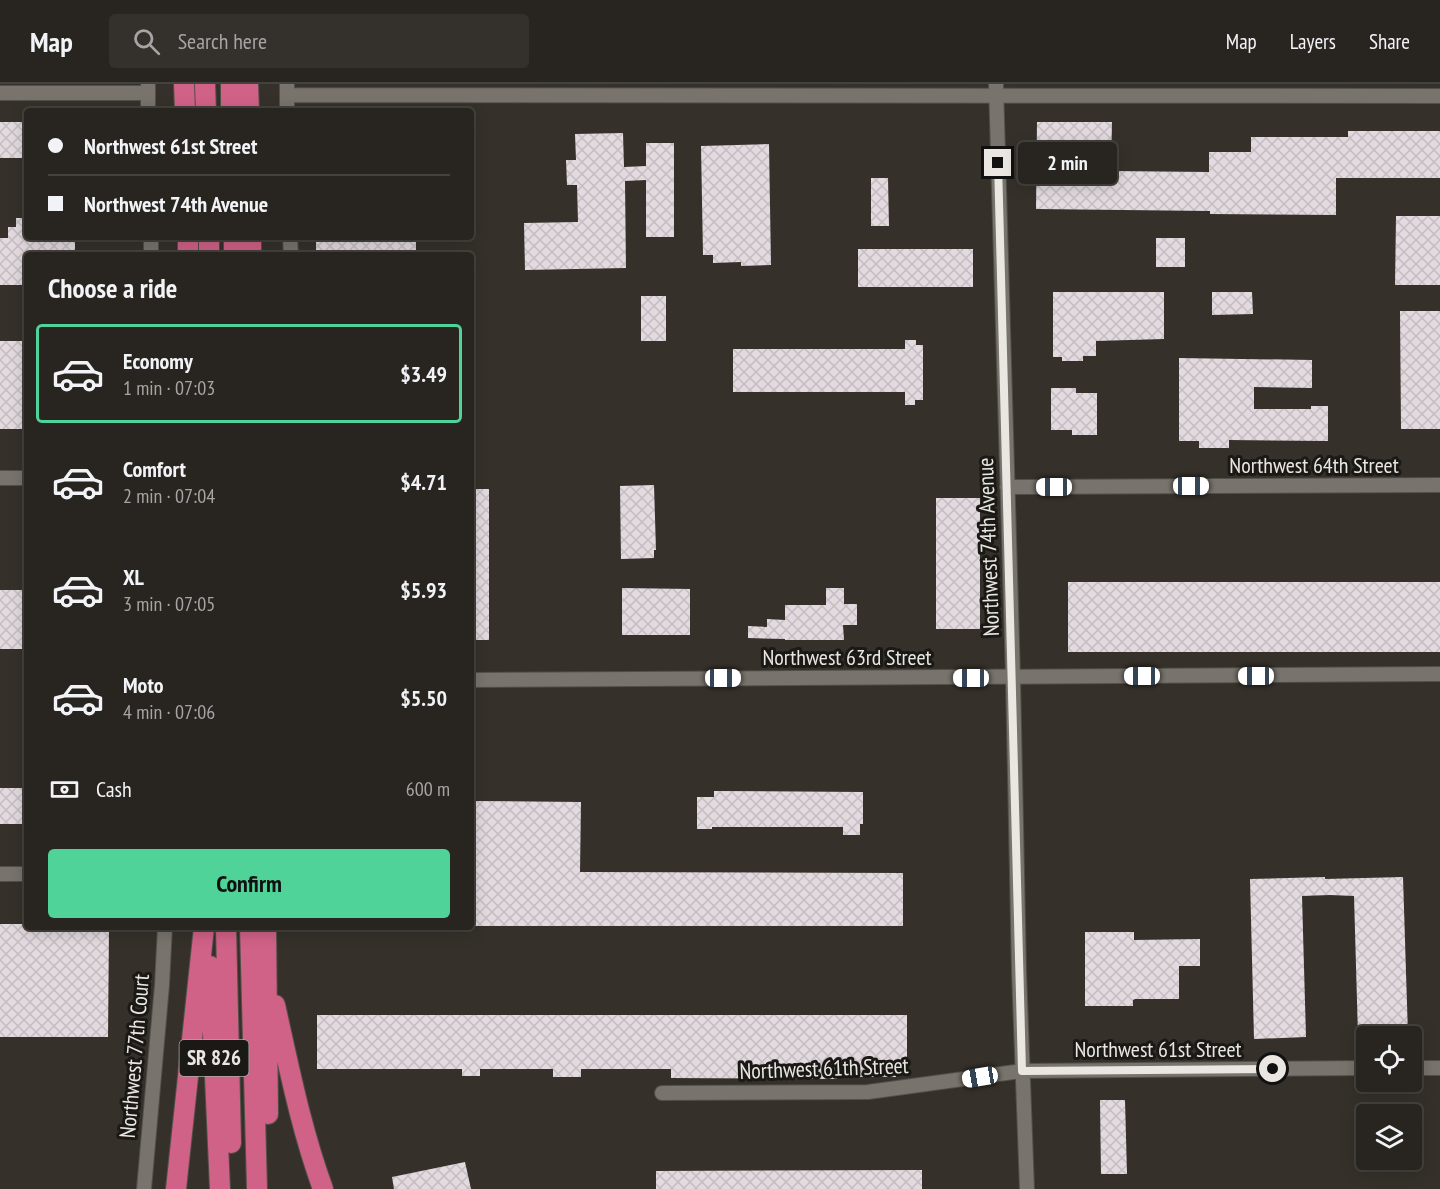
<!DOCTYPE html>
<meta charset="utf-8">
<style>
body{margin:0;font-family:"PT Sans Narrow",sans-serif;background:#34312d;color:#f1f3f6;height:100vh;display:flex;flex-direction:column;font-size:22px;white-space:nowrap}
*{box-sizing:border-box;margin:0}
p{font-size:20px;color:#a5a5a5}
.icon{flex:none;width:33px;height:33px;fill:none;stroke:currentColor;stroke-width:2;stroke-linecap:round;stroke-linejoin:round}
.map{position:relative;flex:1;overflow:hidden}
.panel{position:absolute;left:24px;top:168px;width:450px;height:678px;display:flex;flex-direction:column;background:#282520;border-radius:6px;box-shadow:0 3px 15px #0003,0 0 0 2px #44423e}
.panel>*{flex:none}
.top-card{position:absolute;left:24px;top:24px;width:450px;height:132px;border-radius:6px;box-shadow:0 3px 15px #0003,0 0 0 2px #44423e;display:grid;align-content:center;height:132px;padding:0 24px;background:#282520}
.buttons{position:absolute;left:1356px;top:942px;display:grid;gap:12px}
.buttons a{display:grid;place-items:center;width:66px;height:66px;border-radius:6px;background:#282520;box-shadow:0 3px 15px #0003,0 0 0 2px #44423e;font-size:30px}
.end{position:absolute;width:27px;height:27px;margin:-14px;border:8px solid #eae7e3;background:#111;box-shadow:0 0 0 3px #111}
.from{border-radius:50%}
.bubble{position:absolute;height:42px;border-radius:6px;background:#282520;box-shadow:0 3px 15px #0003,0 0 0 2px #44423e;font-size:20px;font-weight:800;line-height:42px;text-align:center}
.car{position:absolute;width:18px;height:36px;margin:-18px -9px;border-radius:8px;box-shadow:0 0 4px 2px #0007;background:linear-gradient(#fff 24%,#345 0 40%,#fff 0 76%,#345 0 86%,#fff 0)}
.top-card b{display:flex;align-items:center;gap:21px;height:57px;font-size:22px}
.top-card b+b{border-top:2px solid #44423e}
.top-card i{width:15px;height:15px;background:#f1f3f6}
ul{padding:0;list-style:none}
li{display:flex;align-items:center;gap:18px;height:99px;margin:0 12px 9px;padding:0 12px;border:3px solid transparent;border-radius:6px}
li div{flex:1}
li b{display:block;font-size:22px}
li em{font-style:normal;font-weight:800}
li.current{border-color:#50d398}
li>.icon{width:54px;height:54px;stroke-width:1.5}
h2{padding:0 24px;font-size:27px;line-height:72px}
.pay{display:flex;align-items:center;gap:15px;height:66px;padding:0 24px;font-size:22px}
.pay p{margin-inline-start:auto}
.action{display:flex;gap:12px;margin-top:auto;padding:12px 24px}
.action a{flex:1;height:69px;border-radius:6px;background:#50d398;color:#111;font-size:24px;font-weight:800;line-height:69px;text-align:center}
header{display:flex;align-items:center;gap:36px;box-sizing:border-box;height:84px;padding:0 30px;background:#282520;border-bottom:2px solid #44423e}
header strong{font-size:28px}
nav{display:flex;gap:33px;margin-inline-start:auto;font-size:21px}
.search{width:420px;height:54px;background:#34312d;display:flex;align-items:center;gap:15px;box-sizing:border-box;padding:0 21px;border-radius:6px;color:#a5a5a5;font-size:22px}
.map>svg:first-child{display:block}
.building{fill:url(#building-cross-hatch)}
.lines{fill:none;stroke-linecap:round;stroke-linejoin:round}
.minor-casing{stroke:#524f49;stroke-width:16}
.highway-casing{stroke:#524f49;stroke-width:22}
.minor{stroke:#78736c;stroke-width:14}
.highway{stroke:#d06187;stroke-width:20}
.route{stroke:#eae7e3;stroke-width:8}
.labels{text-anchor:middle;stroke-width:6;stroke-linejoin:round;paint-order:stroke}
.shield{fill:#1b1916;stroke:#aca9a6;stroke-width:1.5}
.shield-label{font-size:21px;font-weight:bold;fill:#eae7e3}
.street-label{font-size:22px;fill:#eae7e3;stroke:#1b1916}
</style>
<header>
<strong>Map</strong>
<div class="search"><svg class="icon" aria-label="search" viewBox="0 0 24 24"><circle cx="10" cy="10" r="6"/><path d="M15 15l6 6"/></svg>Search here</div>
<nav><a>Map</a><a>Layers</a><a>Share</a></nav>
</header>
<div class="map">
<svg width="1440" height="1105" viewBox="0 0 1440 1105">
<defs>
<pattern id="building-cross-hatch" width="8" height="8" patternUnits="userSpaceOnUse" patternTransform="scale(1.5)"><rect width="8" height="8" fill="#e3dadf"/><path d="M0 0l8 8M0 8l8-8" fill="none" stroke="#c4bcc0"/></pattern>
</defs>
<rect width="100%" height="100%" fill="#35312a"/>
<!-- building -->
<path class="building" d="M0,38H27V74H0Z
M1037,38H1112L1111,87L1209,88V68H1251V53H1348V47H1440V94H1336V131L1210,130V127L1036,125Z
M623,49L624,83L646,82V59H674V153H646V96L625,97L626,184L525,186L524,139L578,138L577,101H567L566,76H576L575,50Z
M769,60L771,181L741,182V178L713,179V171H703L701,62Z
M871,94H888L889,142H871Z
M1396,132H1440V201H1395Z
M16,134H27V153H75V171H27V201H0V154H8V143H16Z
M316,153H416V171H316Z
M1156,154H1185V183H1156Z
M858,165H973V203H858Z
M1053,208H1164V255L1096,257V272H1083V277H1062V273H1053Z
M1212,208H1252L1253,230L1212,231Z
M641,212H666V257H641Z
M1400,227H1440V345H1401Z
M905,256H916V261H923V316H915V321H905V308H733V265H905Z
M0,257H27V345H0Z
M1179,274L1312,276V304L1254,303V325H1311V322H1328V357L1229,356V364H1199V357H1179Z
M1051,304H1076V309H1097V351H1072V346H1051Z
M654,401L656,466H654V474L621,475L620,402Z
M471,405H489V556H471Z
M936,414H980V545H936Z
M1068,498H1440V568H1068Z
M622,504L690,505V551H622Z
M826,504H844V520H857V541H843L844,556H785V555L748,554V542L767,543V535L785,536V521H826Z
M0,506H27V565H0Z
M0,704H27V740H0Z
M714,707L863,708V740H860V751H843V743H712V745H697V713H714Z
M471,717L581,718L580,788L903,789V842H471Z
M1325,793V795L1403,793L1408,951L1358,952L1354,812L1330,811L1302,812L1306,953L1254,955L1250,795Z
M0,840H27V843H109L108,953H0Z
M1085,848H1134V856L1200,855V882H1179V915H1135L1133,916V922H1085Z
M317,931H907V985H896V993H837V995L671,994V985H581V993H553V985H480V992H462V985H317Z
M1100,1016H1125L1127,1090H1101Z
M465,1078L471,1105H394L392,1093Z
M922,1086V1105H656V1087Z"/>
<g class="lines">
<defs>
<path id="minor" d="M287,0V27
M996,0L1013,593L1019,888L1027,1105
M148,2V27
M0,9H148
M287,11L1440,12
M151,153V171
M290,153L291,171
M0,394H27
M1007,403L1440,401
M471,596L1440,590
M0,790H27
M1412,984H1440
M662,1009L868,1008L1022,987L1366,984
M144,1105L162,901L165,843"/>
<path id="highway" d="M184,0L185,27
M205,0L206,27
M231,0V27
M248,0L249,27
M188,153V171
M209,153V171
M234,153V171
M251,153V171
M226,843L231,1059
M250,843L257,1105
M266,843L268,1030
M210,882L220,1105
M275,921C289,983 301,1045 323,1105
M176,1105L204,843"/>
</defs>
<!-- minor casing -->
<use href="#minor" class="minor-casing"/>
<!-- highway casing -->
<use href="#highway" class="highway-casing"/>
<!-- minor -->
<use href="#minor" class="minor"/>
<!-- highway -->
<use href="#highway" class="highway"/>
</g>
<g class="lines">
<!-- route -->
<path class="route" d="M998,79L1022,987L1273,985"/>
</g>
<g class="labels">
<!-- shield labels -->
<rect class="shield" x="179.5" y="956" width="69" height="36" rx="4.5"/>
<g class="shield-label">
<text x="214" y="981">SR 826</text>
</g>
<!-- street labels -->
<g class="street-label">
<text x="1314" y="389">Northwest 64th Street</text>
<text transform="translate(988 463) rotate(-92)" y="8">Northwest 74th Avenue</text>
<text x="847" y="581">Northwest 63rd Street</text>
<text x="1158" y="973">Northwest 61st Street</text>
<text transform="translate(134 972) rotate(-85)" y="8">Northwest 77th Court</text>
<text transform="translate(824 984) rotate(-2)" y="8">Northwest 61th Street</text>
</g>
</g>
</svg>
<div class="buttons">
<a><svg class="icon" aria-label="locate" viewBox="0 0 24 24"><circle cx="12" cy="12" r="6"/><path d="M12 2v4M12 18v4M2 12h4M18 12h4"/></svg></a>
<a><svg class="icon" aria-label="layers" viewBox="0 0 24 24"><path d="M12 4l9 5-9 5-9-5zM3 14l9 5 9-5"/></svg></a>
</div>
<i class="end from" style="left:1273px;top:985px"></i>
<i class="end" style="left:998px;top:79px"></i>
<div class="bubble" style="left:1018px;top:58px;width:99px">2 min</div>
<i class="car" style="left:1191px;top:402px;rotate:90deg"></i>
<i class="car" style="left:1054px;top:403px;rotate:270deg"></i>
<i class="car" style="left:1142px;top:592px;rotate:270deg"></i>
<i class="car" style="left:1256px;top:592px;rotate:270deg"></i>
<i class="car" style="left:723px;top:594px;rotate:90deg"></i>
<i class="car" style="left:971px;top:594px;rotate:270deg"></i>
<i class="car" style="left:980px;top:993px;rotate:261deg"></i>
<div class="top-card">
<b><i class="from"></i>Northwest 61st Street</b>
<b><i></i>Northwest 74th Avenue</b>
</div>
<section class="panel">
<h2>Choose a ride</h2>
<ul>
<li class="current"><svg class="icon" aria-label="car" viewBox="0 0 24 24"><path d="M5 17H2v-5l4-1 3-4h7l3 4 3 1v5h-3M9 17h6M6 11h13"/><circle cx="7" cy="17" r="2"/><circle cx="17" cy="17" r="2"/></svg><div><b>Economy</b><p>1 min · 07:03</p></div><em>$3.49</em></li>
<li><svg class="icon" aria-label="car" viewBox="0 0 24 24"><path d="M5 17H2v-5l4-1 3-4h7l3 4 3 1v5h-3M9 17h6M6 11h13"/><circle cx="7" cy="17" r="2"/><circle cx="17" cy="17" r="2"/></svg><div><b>Comfort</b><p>2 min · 07:04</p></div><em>$4.71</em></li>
<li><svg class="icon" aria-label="car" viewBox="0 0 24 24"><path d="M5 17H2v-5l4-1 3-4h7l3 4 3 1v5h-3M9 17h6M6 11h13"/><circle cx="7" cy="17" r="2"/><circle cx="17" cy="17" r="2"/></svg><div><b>XL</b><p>3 min · 07:05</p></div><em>$5.93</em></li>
<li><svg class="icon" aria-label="car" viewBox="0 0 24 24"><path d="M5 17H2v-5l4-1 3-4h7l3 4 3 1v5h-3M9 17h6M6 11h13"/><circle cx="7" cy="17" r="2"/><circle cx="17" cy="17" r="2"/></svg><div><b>Moto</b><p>4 min · 07:06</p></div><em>$5.50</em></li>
</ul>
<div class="pay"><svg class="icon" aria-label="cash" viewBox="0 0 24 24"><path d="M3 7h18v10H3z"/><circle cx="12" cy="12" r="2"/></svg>Cash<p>600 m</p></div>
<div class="action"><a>Confirm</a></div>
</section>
</div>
